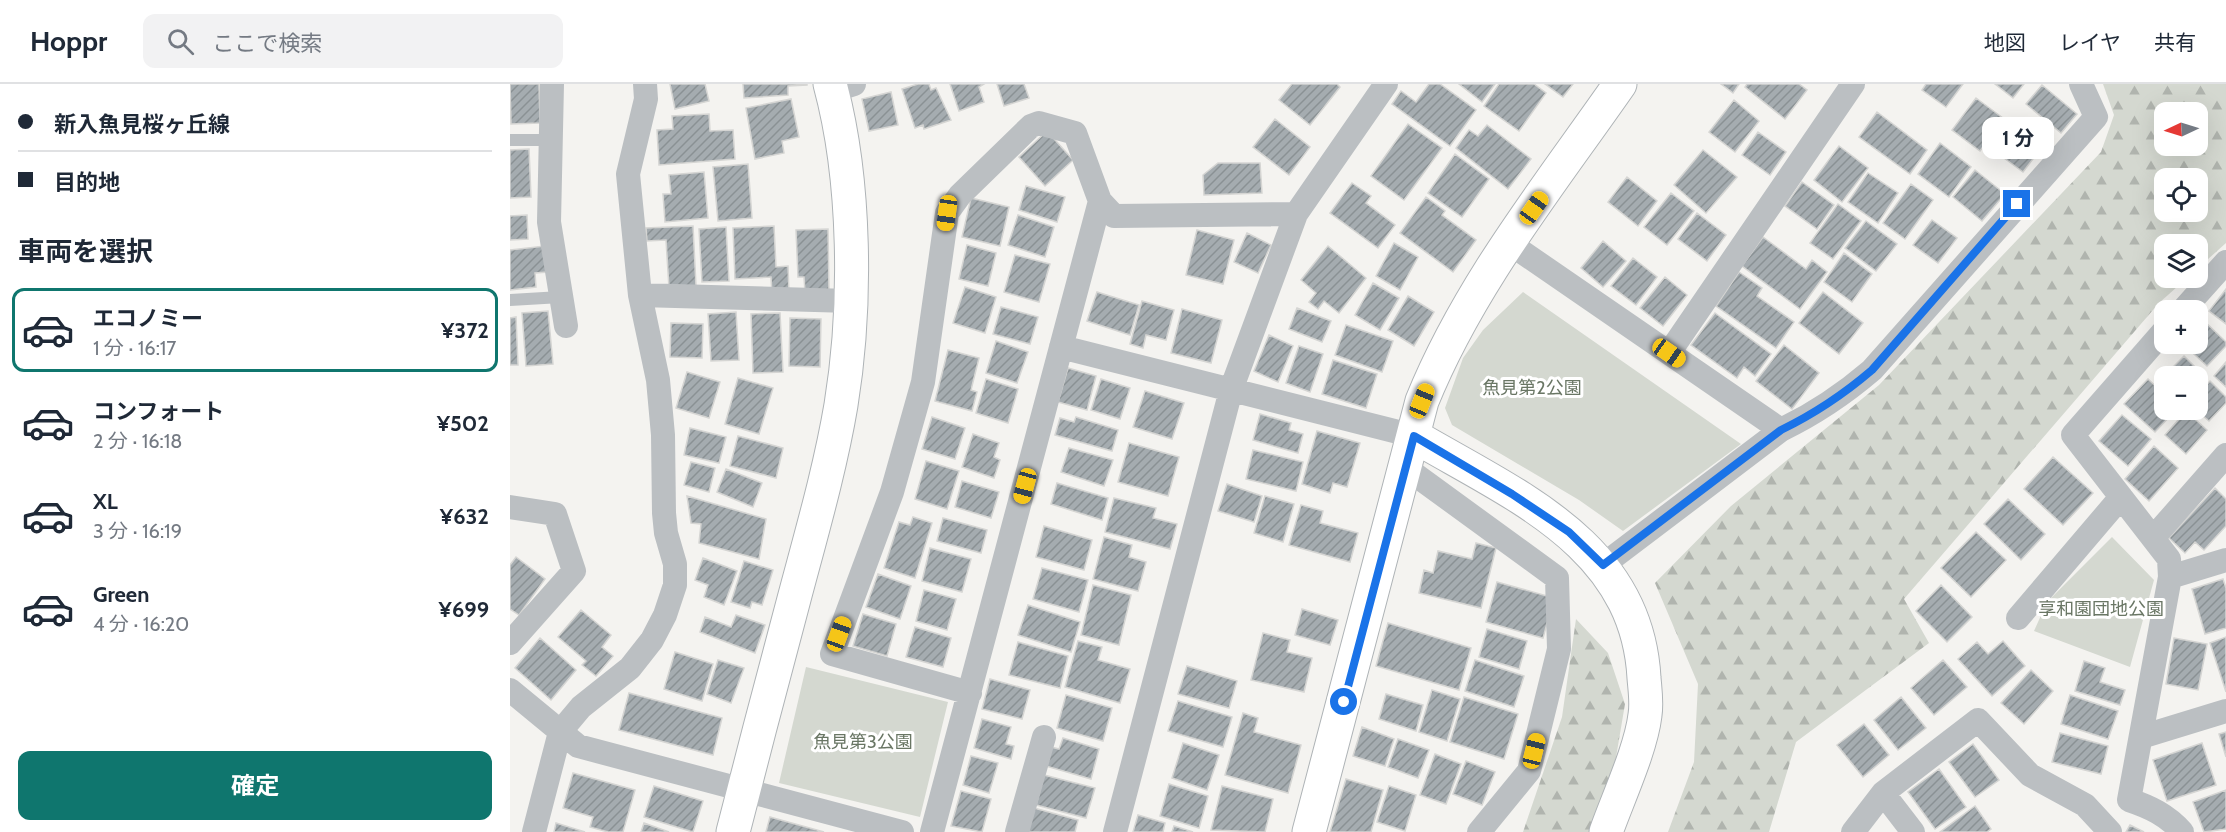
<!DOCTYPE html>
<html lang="ja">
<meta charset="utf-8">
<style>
body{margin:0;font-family:Cabin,"Noto Sans JP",sans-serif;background:#f2f2f3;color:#1f2937;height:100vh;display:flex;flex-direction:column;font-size:22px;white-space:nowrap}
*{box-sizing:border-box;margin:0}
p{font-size:20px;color:#747a83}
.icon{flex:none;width:33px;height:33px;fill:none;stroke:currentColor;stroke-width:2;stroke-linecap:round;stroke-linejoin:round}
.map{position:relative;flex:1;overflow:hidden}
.side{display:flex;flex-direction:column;background:#fff;width:510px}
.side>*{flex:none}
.top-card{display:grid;align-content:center;height:132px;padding:0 18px;background:#fff}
.needle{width:39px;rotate:266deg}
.controls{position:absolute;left:1644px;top:18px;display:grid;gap:12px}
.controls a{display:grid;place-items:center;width:54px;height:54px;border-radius:12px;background:#fff;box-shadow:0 6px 24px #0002;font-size:30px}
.end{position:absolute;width:27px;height:27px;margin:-14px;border:8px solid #1a73e8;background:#fff;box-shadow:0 0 0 3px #fff}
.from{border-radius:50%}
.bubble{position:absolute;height:42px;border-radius:12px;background:#fff;box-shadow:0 6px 24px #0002;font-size:20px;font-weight:700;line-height:42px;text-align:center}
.car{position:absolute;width:18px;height:36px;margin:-18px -9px;border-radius:8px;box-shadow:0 0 4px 2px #0007;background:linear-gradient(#f5c518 24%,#345 0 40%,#f5c518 0 76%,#345 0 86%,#f5c518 0)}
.top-card b{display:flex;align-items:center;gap:21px;height:57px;font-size:22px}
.top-card b+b{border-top:2px solid #e0e1e3}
.top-card i{width:15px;height:15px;background:#1f2937}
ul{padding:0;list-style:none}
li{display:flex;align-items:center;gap:18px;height:84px;margin:0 12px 9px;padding:0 6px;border:3px solid transparent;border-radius:12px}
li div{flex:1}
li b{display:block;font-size:22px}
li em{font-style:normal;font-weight:700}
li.current{border-color:#0f766e}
li>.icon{width:54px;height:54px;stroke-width:1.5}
h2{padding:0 18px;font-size:27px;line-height:72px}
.action{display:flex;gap:12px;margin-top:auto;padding:12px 18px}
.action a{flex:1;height:69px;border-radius:12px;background:#0f766e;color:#fff;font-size:24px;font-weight:700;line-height:69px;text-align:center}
header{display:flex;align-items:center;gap:36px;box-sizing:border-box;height:84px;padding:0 30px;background:#fff;border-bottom:2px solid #e0e1e3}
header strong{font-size:28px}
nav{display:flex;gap:33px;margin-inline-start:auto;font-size:21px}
.search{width:420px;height:54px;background:#f2f2f3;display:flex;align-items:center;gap:15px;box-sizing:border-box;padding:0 21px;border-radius:12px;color:#747a83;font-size:22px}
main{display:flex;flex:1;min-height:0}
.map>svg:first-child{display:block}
.green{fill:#d4d8d0}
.forest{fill:url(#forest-firs);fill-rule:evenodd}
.building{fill:url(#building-hatch);stroke:#d5d5d3;stroke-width:1.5}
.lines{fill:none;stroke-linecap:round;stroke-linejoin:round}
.secondary-casing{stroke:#aeb3b6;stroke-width:35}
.lane{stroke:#bbbfc2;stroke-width:12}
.street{stroke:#bbbfc2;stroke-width:24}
.secondary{stroke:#fff;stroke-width:33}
.route{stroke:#1a73e8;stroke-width:8}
.labels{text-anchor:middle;stroke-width:6;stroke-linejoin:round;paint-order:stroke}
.park-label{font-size:18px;fill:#697664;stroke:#fff}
</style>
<header>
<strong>Hoppr</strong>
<div class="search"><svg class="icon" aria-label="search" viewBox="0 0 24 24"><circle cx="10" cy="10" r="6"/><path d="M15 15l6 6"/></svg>ここで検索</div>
<nav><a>地図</a><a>レイヤ</a><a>共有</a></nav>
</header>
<main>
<section class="side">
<div class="top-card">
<b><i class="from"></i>新入魚見桜ヶ丘線</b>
<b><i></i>目的地</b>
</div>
<h2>車両を選択</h2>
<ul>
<li class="current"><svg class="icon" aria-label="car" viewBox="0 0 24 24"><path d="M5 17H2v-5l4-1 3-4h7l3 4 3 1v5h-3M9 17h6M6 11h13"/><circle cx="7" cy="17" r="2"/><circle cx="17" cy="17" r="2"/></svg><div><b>エコノミー</b><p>1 分 · 16:17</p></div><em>¥372</em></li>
<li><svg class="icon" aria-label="car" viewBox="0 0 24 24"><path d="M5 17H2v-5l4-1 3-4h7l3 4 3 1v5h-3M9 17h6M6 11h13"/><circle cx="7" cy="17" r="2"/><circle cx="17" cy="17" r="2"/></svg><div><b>コンフォート</b><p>2 分 · 16:18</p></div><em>¥502</em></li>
<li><svg class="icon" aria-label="car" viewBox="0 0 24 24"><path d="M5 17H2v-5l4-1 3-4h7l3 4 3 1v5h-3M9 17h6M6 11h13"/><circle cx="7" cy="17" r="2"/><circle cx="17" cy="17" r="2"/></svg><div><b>XL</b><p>3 分 · 16:19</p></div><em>¥632</em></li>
<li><svg class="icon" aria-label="car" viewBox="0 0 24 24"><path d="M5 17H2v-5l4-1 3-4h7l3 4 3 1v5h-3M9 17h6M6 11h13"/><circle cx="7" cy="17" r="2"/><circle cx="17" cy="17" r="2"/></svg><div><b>Green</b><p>4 分 · 16:20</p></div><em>¥699</em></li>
</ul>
<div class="action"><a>確定</a></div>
</section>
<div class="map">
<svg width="1716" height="748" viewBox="0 0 1716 748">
<defs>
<pattern id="forest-firs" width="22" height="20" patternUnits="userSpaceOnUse" patternTransform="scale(1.5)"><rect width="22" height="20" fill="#d4d8d0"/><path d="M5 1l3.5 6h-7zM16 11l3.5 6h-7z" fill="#b0b4ae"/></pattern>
<pattern id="building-hatch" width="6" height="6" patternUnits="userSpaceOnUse" patternTransform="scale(1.5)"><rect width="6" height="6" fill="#a5acb0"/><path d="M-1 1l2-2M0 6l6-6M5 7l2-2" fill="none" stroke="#8a9194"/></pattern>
</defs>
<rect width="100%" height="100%" fill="#f4f3f0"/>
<!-- green -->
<path class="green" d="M1013,208L1231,360L1113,447L1069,416L942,341L935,324L953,274L973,246Z
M1602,453L1644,496L1620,583L1524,547L1537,518Z
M296,583L438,618L410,733L269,699Z"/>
<!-- forest -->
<path class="forest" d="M1593,0H1716V159L1688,184V160H1654V194H1677L1649,219L1394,515L1419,559L1286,658L1259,748H1158L1184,678L1188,600L1145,499L1221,422L1369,301L1591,68L1604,31ZM1654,28H1688V62H1654ZM1654,94H1688V128H1654Z
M1066,535L1098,569L1115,620L1100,709L1083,748H1013L1052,633Z"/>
<!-- building -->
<path class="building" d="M0,0H29L30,39L1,40Z
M160,0H195L199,17L165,25Z
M233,0H297V1L278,2V11L234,14Z
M408,0H419L421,6L426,4L441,36L414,45L413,41L405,44L392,5Z
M440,0H474L469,3L474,18L449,27Z
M487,0H514L519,14L494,22Z
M782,0H827L830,3L800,41L769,16Z
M919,0H930L966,26L940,62L882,20L891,7L906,18Z
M949,0H985L972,18Z
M989,0H1024L1036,9L1009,47L974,22Z
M1035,0H1063L1053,13Z
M1211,0H1229L1223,9Z
M1237,0H1289L1297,6L1275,35L1235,3Z
M1416,0H1453L1436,23L1412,6Z
M1485,0H1514L1503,14Z
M1532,1L1567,30L1551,49L1516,20Z
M381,8L388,41L359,47L352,15Z
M1466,14L1532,63L1513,88L1475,60L1470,67L1442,46Z
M281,15L289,53L272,57L274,69L245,75L236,24Z
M1224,16L1249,37L1225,68L1199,48Z
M1367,28L1417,66L1400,90L1349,53Z
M199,30L200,47L223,46L225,75L149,81L147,46L163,45L162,32Z
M765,35L800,63L779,91L743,63Z
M898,40L932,64L894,116L861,92Z
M977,41L1021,75L998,105L946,64L959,46L968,52Z
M537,47L563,76L535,102L509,73Z
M1248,48L1276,68L1260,91L1232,71Z
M1430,59L1461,83L1439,113L1408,90Z
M1329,62L1358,84L1332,118L1304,96Z
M19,65L21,113L0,114V66Z
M1193,66L1227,93L1196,129L1164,101Z
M945,70L979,95L952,133L918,109Z
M708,79H750L752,109L694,111L693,91Z
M238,80L242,134L208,137L203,83Z
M1465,86L1495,110L1472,137L1443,113Z
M194,88L198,134L155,138L153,110H161L159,91Z
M1358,89L1388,109L1368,139L1338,118Z
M1117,93L1147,117L1128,142L1098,118Z
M1292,98L1324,121L1307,145L1275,122Z
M842,99L861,112L856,119L885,141L868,164L820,129Z
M1401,100L1423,116L1395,155L1373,139Z
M516,102L555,113L547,138L509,126Z
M1161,109L1184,127L1157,161L1134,143Z
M916,113L935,127L932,131L966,156L943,188L890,149Z
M461,114L499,123L490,162L452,153Z
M1328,120L1351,137L1323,175L1300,159Z
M1187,129L1216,151L1197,177L1168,155Z
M17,131L18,155L0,156V132Z
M508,131L544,143L535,173L498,161Z
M1422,136L1447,154L1428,179L1403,161Z
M1356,137L1387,160L1366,187L1335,164Z
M183,142L186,202L159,204L156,156L137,157L136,144Z
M264,142L266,183L278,182L279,209L262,210L261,193L225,195L223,144Z
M216,143L219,197L192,198L189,145Z
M318,145L319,207L295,208L294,193H288L286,146Z
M687,146L724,156L713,200L676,191Z
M737,149L761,161L748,189L724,178Z
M1253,153L1296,185L1302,176L1317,188L1290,225L1232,182Z
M1093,157L1116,177L1093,203L1071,184Z
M884,159L908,173L890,206L866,192Z
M457,161L486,169L478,202L449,195Z
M35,162L38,188L25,189L26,203L0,206V166Z
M818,162L856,194L829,229L814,217L808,225L799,218L806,209L791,196Z
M1334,169L1362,190L1342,218L1314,198Z
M505,171L540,180L529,218L494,208Z
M1123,174L1147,193L1126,221L1101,202Z
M1229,188L1252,204L1247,212L1284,238L1266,264L1206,222Z
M1155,193L1177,211L1153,242L1130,224Z
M863,199L889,214L870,246L845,231Z
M455,203L486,213L475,249L443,239Z
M1716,205V240L1699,227Z
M587,208L629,221L620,251L577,237Z
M1313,208L1353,239L1329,270L1289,239Z
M898,212L924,228L904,262L878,246Z
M632,217L664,226L656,256L636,251L633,264L620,260Z
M491,223L528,233L520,260L483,250Z
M787,224L821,237L812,258L779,245Z
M672,225L712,236L701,279L661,269Z
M38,227L43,280L16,282L12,229Z
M226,228L229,276L201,277L198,230Z
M270,229L273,288L243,289L241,230Z
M1205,229L1261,270L1245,292L1234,283L1227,294L1181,261Z
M6,233L8,281H0V234Z
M280,234L311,235L310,283L279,282Z
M1692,235L1716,258V262L1697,282L1673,260H1688V240Z
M161,239L193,240L192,274L160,273Z
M836,241L883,257L872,288L825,271Z
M759,251L783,262L768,298L744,287Z
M486,257L518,268L507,299L476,289Z
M1274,261L1309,289L1282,325L1246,297Z
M789,262L813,270L800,308L776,299Z
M438,266L469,274L461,306L467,308L462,327L425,317Z
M1674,272L1690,288L1685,292H1654V299L1651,295Z
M823,276L867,290L856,324L812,310Z
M1716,278V303L1704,292Z
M558,284L586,292L577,326L548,318Z
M177,288L210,298L199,334L166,324Z
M228,294L263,304L249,350L215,340Z
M476,295L508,305L498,339L466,329Z
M591,295L620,304L610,335L581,326Z
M1638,295L1654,310V326H1666L1645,348L1614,320Z
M1700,297L1716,313V319L1699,337L1686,326L1688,310Z
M635,307L674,319L662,355L623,343Z
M1676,327L1697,346L1676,370L1655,351Z
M750,330L781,339L779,346L793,350L788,369L743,356Z
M1612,331L1641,355L1618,382L1589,357Z
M422,333L455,344L445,375L412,365Z
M566,333L608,346L602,367L545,351L550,334L564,338Z
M180,344L216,353L209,379L174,371Z
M807,347L850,359L837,403L823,399L820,409L792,400Z
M463,350L489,359L484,373L490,376L484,394L452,383Z
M228,352L273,364L266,394L220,382Z
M619,359L669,373L658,412L608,398Z
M1644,362L1668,384L1639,417L1615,395Z
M559,364L603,376L594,402L551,388Z
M743,366L793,378L786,407L736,395Z
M1543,373L1583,409L1553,441L1514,405Z
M416,377L449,387L437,425L405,415Z
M181,378L205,384L199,408L174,401Z
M216,385L252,399L243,423L207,408Z
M452,397L489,408L481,434L445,423Z
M547,399L598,414L592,436L541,420Z
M717,400L752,412L744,438L708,427Z
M1705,404L1716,415V442L1694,466L1685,458L1675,469L1659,454Z
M177,412L256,435L249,475L189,459L191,440L181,439Z
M755,412L784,420L773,458L744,449Z
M604,414L646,424L643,434L667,440L660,465L595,448Z
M1498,415L1535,450L1511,476L1474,440Z
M791,421L813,427L810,439L848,449L840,478L779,461Z
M403,433L422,439L405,494L374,484L389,438L400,441Z
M433,434L477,446L471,469L427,457Z
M534,442L582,456L574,486L526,473Z
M1466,448L1496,476L1461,513L1431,484Z
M594,453L622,461L619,473L636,478L628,507L583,495Z
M966,459L986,464L971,524L909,509L914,486L923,489L928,467L962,475Z
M420,464L461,475L452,508L412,497Z
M6,473L35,495L9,531L0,525V481Z
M193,474L227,487L214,521L194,513L198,501L185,496Z
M234,477L263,486L252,521L242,518L240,524L221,518Z
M532,484L578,496L569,528L523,515Z
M368,490L401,502L390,535L356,523Z
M1713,495L1716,504V544L1695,550L1682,505Z
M987,498L1044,514L1033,554L976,538Z
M583,501L621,511L609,561L571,551Z
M1431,501L1462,533L1437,558L1406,527Z
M414,506L446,515L437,546L406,537Z
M518,521L570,538L561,568L508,551Z
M792,525L828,536L820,561L785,551Z
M71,526L101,551L92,563L103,572L86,592L72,581L76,577L48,553Z
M353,530L386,540L377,572L343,562Z
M226,531L255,541L245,569L190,548L195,533L221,543Z
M878,539L961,564L949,606L866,582Z
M405,543L441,554L433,583L396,573Z
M977,545L1017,557L1009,585L969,573Z
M753,549L780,556L777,568L802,574L794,608L741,596Z
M1716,553V608L1700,559Z
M30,554L66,586L41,616L5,584Z
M1664,554L1697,560L1688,606L1656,600Z
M568,557L592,563L588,576L620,585L610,619L555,603Z
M1493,557L1515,582L1482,612L1448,575L1467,558L1478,570Z
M508,558L558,572L550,604L499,591Z
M165,568L203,580L192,617L154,605Z
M208,576L234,584L221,619L197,610Z
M965,576L1014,592L1004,623L955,607Z
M1433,576L1457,603L1424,631L1401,604Z
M1574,577L1595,584L1590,598L1615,606L1610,621L1565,607Z
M677,582L727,597L719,624L668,610Z
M1521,586L1543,607L1514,640L1491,619Z
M480,595L520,606L512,635L472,625Z
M922,606L950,615L937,657L909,648Z
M119,609L212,634L203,671L109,646Z
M876,610L913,621L906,647L869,635Z
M556,611L602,624L593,657L547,644Z
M1560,611L1608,627L1598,655L1551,640Z
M954,613L1008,630L994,675L940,658Z
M1391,613L1416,644L1388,666L1364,636Z
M668,617L722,633L713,663L658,647Z
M733,629L748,634L744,648L791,661L778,709L715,691Z
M472,635L501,643L496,660L504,662L501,675L464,664Z
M1354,640L1379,671L1353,693L1327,661Z
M852,643L884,655L875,682L843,672Z
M1716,648V673L1709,650Z
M1550,649L1598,662L1591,690L1542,678Z
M553,654L589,665L581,695L536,682L541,663L549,665Z
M888,655L919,666L908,694L878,683Z
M673,659L709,671L697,706L662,694Z
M1692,659L1706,701L1657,717L1643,676Z
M1463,660L1489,696L1465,713L1439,678Z
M925,670L951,680L936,720L910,711Z
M461,672L488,679L479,709L453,701Z
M956,677L985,688L972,721L943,710Z
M1429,685L1456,723L1425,745L1398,708Z
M63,689L125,706L113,748H98L80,743L83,733L53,724Z
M534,691L585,704L576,734L526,721Z
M836,695L873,706L861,748H820Z
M659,700L698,712L689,744L650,732Z
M144,702L193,717L183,748L134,733Z
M712,702L763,715L755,748L701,746Z
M879,702L906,711L895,747L867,738Z
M1716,706V745L1694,748L1683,718Z
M451,707L481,715L472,748L441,742Z
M1465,722L1481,745L1477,748H1430Z
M524,724L568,736L565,748H518Z
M628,731L655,739L653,748H623Z
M260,733L314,748H256Z
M46,739L75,748H44Z
M134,739L159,748H131Z
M1620,741L1634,748H1616Z
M664,742L683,748H662Z"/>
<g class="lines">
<defs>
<path id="secondary" d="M904,352C1006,412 1127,461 1134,594C1135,606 1137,619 1135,631C1131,665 1108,714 1096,748
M223,748C243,670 263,593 284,515C301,451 320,386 331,321C347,223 346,96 320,0
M799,748L912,317C959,201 1039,102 1110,0"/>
</defs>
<!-- secondary casing -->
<use href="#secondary" class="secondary-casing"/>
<!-- lane -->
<path class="lane" d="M0,56H42
M0,216L51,213"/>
<!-- street -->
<path class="street" d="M42,0L39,138L56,242
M322,7L344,0
M999,159L1271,346
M130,211L340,217
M1673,226L1716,178
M1654,247L1563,351L1659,475L1660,493L1619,716C1640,723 1657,731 1672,748
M551,263L904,352
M1159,269L1343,0
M896,384L1047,494L1049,565L1019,687L969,748
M0,423L45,430L64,487L0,559
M1643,454L1716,371
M1093,481L1271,346C1304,330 1334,310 1362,286L1586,33L1571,0
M1660,493L1716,476
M1508,534L1611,413
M0,606L68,662L392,748
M460,609L322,570L382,408L413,298L437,129L450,111L521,42L529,39L565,49L590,117L604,132L786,130
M1631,653L1716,627
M1373,709L1403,748
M24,748L50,648L71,623L120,584L142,556L155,531L165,501V480L156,449L154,429L153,351L148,296L130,211L118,90L136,15L135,0
M422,748L590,117
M507,748L534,653
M605,748L721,306L786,130L876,0
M1343,748L1373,709L1468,636L1520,691L1575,721L1600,748"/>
<!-- secondary -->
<use href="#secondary" class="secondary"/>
</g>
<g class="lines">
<!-- route -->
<path class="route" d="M834,618L904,352L1002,410L1059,448L1093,481L1271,346C1304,330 1334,310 1362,286L1507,120"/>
</g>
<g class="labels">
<!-- park labels -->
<g class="park-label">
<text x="1022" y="310">魚見第2公園</text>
<text x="1591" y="531">享和園団地公園</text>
<text x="353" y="664">魚見第3公園</text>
</g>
</g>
</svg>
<div class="controls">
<a><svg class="needle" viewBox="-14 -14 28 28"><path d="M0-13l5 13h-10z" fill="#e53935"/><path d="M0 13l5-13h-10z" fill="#747a83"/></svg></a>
<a><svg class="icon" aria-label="locate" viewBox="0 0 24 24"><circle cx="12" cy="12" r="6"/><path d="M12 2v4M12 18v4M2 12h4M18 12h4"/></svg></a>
<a><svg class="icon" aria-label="layers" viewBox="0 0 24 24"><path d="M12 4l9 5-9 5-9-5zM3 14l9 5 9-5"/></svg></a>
<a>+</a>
<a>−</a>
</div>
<i class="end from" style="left:834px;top:618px"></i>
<i class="end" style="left:1507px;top:120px"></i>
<div class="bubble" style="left:1472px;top:33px;width:72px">1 分</div>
<i class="car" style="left:1024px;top:124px;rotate:35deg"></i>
<i class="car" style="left:437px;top:129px;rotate:188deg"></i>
<i class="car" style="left:1159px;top:269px;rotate:125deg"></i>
<i class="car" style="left:912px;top:317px;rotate:22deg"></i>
<i class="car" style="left:515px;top:402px;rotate:195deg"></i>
<i class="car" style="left:329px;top:550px;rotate:20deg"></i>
<i class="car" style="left:1024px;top:667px;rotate:14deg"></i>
</div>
</main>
